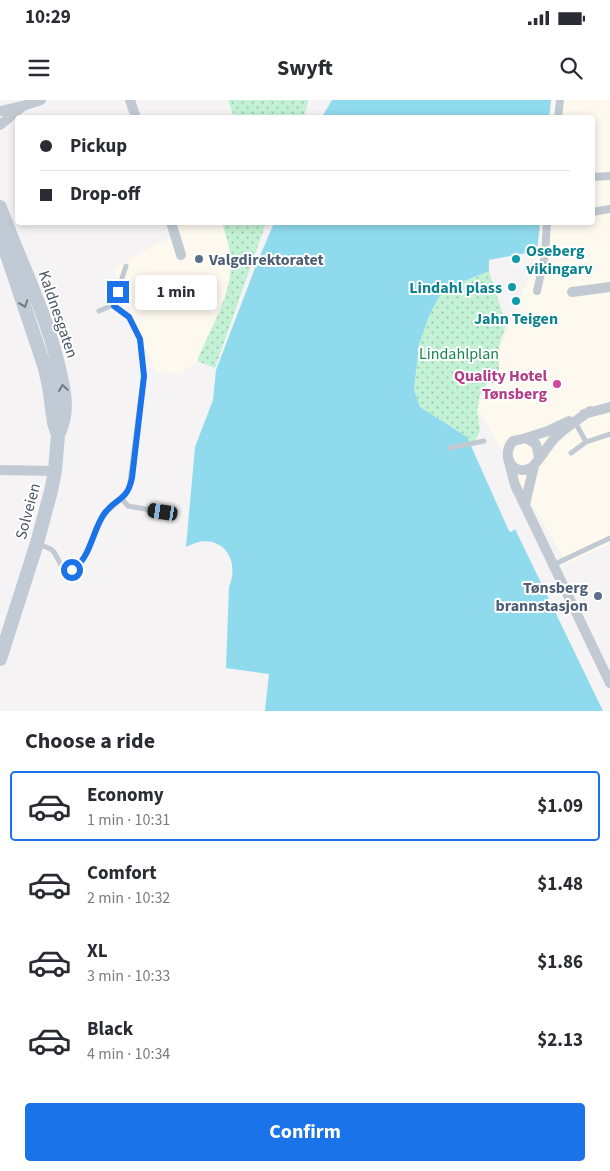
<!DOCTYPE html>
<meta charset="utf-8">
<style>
body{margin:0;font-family:"Source Sans 3",sans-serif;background:#f7f7f7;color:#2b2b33;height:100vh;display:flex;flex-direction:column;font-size:19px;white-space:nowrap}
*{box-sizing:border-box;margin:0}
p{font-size:16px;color:#7c7c81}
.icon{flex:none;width:28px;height:28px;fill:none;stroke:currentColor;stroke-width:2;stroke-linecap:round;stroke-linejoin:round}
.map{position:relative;height:611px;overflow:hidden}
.details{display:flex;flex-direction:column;background:#fff;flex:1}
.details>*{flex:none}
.guide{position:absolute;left:15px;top:15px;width:580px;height:110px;border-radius:5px;box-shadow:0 2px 8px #0003;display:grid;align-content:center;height:110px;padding:0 25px;background:#fff}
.end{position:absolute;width:22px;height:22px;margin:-11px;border:6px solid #1a73e8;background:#fff;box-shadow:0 0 0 2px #fff}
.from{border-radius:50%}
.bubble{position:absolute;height:35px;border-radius:5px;background:#fff;box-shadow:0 2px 8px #0003;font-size:16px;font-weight:700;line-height:35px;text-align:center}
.car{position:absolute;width:15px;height:30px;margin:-15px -8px;border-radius:6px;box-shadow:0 0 4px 1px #0007;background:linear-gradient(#222 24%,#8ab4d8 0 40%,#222 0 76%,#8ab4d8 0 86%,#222 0)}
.guide b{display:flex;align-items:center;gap:18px;height:48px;font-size:19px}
.guide b+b{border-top:1px solid #e1e1e2}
.guide i{width:12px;height:12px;background:#2b2b33}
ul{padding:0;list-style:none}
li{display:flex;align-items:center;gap:15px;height:70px;margin:0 10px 8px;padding:0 15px;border:2px solid transparent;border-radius:5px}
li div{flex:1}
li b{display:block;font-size:19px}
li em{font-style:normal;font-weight:700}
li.active{border-color:#1a73e8}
li>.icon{width:45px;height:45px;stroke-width:1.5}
h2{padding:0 25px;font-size:22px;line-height:60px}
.cta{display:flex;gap:10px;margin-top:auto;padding:10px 25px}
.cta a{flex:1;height:58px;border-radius:5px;background:#1a73e8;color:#fff;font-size:20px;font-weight:700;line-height:58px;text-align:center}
.status{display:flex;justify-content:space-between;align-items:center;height:35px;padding:0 25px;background:#fff;direction:ltr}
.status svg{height:14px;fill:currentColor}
header{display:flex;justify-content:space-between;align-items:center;height:65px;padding:0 25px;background:#fff;font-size:22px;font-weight:700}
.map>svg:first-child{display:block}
.commercial{fill:#fdf9ef}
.park{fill:url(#park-dots)}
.water{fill:#90daee}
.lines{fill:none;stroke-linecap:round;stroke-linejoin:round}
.service{stroke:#c1cad2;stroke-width:5}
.pedestrian{stroke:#c1cad2;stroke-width:8}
.minor{stroke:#c1cad2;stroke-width:10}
.secondary{stroke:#c1cbd6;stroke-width:14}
.oneway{stroke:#6e7984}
.route{stroke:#1a73e8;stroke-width:6}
.service-dot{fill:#5c6f8a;stroke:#fff;stroke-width:2}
.culture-dot{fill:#0f9aa8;stroke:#fff;stroke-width:2}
.hotel-dot{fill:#d1479c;stroke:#fff;stroke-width:2}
.labels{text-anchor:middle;stroke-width:4;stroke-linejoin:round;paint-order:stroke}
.culture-label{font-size:16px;font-weight:bold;fill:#0d838f;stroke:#fff;text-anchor:start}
.service-label{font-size:16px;font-weight:bold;fill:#4e5e75;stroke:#fff;text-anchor:start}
.street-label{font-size:16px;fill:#4a5661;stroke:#fff}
.park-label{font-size:16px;fill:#17864f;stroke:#fff}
.hotel-label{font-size:16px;font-weight:bold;fill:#b23c85;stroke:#fff;text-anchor:end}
</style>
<div class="status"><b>10:29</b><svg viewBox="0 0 49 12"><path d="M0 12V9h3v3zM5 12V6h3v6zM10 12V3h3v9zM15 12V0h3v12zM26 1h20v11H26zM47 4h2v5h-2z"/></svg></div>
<header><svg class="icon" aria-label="menu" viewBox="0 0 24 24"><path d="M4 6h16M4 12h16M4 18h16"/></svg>Swyft<svg class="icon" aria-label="search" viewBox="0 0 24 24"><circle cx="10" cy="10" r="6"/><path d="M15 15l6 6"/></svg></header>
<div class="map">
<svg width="610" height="611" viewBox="0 0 610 611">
<defs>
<pattern id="park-dots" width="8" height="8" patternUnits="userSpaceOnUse" patternTransform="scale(1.25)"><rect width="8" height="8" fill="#c3f1d5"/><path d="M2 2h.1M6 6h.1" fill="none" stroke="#a0c6b0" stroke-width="1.8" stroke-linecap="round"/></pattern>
</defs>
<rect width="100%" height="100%" fill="#f5f3f3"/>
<!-- commercial -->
<path class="commercial" d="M553,0H610V444L567,464L478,309L503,240L539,153L542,123L592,122V18L551,17Z
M167,123H222L229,143L231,161L229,183L197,261L195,264L179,274L156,272L113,168L171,137Z"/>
<!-- park -->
<path class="park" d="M228,0H309L303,18L234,17Z
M222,123H266L215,268L197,261C210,230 232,195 231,161C230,147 226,135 222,123Z
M489,171L506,225L499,246V283H487L480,295L477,310L480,331L471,349L467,337L420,307L414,290L419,244L429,216L439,197L450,187Z"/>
<!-- water -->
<path class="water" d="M332,0H551L549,17H322Z
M274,123H540L537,151L489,160V171L450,187L439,197L429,216L419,244L414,290L420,307L467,337L509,431L511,432L515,429L603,611H265L269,574L226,568L229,487C242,456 217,429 186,447L195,347L213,300L216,270L257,163Z"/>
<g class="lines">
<!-- service -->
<path class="service" d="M113,205L126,166
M99,211L113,205
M575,322L586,342
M450,348L484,341
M571,353L586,342L610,334
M122,399L128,406L163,412
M38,444C43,446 48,447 52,450C59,456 58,468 69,469C82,471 94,436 98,426C106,406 120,405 129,389L144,275L140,239L129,217L113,205
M555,464L610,438"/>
<!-- pedestrian -->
<path class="pedestrian" d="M558,18L560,0
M592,77L610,76
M592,112L610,109
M537,191L545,155L547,122"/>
<!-- minor -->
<path class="minor" d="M130,0L136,18
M0,11L23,6L41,0
M0,25L22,7
M171,122L181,155
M572,192L610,187
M584,314L610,307
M526,338L548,331L569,321
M539,357L536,344L526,338L513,341C500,355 513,377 531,368C536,365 547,347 553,340C563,329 577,320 590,311
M508,358L515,385L610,583
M0,370L55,371
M525,404L534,366"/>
<!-- secondary -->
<path class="secondary" d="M0,107C19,160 45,210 58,264C62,282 68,303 63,321C62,326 60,331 58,335
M0,134L44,265L49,286L54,323L58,335L55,371L51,391L37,443L0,559"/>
</g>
<!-- one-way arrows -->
<defs><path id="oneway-chevron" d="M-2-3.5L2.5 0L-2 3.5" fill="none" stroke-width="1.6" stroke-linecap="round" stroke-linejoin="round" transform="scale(1.25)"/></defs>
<g class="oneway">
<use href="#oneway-chevron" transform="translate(24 204) rotate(71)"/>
<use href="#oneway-chevron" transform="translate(63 288) rotate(-98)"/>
</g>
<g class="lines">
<!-- route -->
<path class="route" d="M72,470C91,458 92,431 104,414C116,397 127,402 132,378L144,276L140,239L129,217L114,206L118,192"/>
</g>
<!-- markers -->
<g class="service-dot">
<circle cx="199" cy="159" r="5"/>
<circle cx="598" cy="496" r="5"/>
</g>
<g class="culture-dot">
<circle cx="516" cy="159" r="5"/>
<circle cx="512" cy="187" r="5"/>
<circle cx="516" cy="201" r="5"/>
</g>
<circle class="hotel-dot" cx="557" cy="284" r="5"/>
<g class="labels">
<!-- culture labels -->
<g class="culture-label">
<text x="526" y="156">Oseberg<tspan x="526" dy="18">vikingarv</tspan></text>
<text x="502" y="193" text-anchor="end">Lindahl plass</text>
<text x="516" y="224" text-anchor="middle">Jahn Teigen</text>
</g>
<!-- service labels -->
<g class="service-label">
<text x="209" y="165">Valgdirektoratet</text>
<text x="588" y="493" text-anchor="end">Tønsberg<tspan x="588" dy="18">brannstasjon</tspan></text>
</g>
<!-- street labels -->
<g class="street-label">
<text transform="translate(59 214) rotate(71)" y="6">Kaldnesgaten</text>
<text transform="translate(27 411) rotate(-75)" y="6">Solveien</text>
</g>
<!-- park labels -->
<g class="park-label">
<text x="459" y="259">Lindahlplan</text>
</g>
<!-- hotel labels -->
<g class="hotel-label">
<text x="547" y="281">Quality Hotel<tspan x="547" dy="18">Tønsberg</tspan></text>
</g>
</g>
</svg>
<i class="end from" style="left:72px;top:470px"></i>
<i class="end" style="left:118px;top:192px"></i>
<div class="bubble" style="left:135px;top:175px;width:82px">1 min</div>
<i class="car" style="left:163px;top:412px;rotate:279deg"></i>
<div class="guide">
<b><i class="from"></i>Pickup</b>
<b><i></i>Drop-off</b>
</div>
</div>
<section class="details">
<h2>Choose a ride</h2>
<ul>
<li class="active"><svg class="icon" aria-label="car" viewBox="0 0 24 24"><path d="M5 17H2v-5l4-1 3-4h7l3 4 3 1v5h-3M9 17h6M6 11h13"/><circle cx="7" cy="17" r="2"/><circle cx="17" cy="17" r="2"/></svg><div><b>Economy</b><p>1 min · 10:31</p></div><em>$1.09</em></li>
<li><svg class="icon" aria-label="car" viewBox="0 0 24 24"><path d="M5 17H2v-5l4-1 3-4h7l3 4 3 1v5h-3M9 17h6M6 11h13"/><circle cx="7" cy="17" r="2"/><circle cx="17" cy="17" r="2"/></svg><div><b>Comfort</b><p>2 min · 10:32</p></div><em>$1.48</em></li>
<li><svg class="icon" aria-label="car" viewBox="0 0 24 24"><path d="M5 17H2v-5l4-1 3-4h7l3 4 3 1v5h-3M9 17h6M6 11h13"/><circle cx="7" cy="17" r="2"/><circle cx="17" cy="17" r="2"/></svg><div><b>XL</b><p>3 min · 10:33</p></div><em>$1.86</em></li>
<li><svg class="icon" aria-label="car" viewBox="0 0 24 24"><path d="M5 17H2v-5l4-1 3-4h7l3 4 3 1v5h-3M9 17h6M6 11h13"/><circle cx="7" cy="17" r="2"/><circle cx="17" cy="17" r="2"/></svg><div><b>Black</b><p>4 min · 10:34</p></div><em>$2.13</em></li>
</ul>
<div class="cta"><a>Confirm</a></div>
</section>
